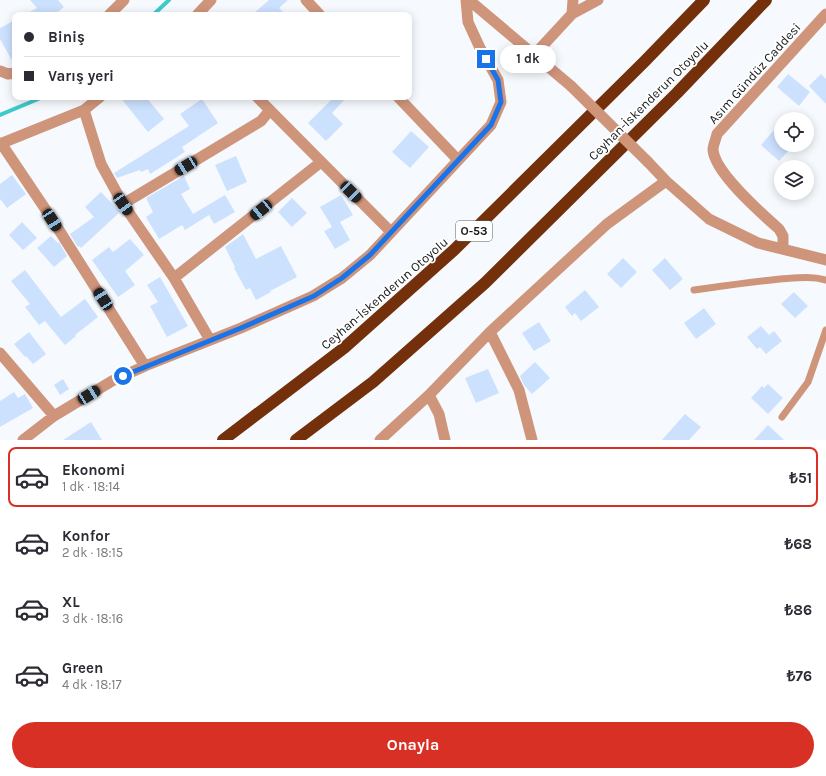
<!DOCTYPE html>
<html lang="tr">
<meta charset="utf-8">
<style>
body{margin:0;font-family:Karla,sans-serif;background:#f7f7f7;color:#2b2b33;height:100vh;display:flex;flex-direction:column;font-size:15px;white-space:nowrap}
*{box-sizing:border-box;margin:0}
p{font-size:13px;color:#7c7c81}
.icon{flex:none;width:22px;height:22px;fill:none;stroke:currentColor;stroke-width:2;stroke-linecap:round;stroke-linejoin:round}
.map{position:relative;height:440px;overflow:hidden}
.drawer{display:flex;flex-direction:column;background:#fff;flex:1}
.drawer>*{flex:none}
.guide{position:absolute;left:12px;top:12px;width:400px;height:88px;border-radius:8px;box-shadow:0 2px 10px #0003;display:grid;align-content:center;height:88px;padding:0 12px;background:#fff}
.buttons{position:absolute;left:774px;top:112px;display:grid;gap:8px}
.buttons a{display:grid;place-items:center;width:40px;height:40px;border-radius:50%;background:#fff;box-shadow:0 2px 10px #0003;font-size:20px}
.end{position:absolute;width:18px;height:18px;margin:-9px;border:5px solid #1a73e8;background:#fff;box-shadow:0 0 0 2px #fff}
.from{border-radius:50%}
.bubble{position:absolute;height:28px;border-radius:14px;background:#fff;box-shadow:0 2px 10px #0003;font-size:13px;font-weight:700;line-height:28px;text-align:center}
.car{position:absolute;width:12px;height:24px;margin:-12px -6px;border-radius:5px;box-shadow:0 0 3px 1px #0007;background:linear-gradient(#222 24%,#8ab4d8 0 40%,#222 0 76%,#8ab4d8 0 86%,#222 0)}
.guide b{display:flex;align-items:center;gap:14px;height:38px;font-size:15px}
.guide b+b{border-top:1px solid #e1e1e2}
.guide i{width:10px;height:10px;background:#2b2b33}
ul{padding:7px 0 0;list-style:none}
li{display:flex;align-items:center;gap:12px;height:60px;margin:0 8px 6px;padding:0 4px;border:2px solid transparent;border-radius:8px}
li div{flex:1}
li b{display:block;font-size:15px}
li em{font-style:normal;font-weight:700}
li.selected{border-color:#d93025}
li>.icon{width:36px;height:36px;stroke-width:1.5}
.action{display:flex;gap:8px;margin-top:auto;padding:8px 12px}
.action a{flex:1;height:46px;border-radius:24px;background:#d93025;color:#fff;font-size:16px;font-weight:700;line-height:46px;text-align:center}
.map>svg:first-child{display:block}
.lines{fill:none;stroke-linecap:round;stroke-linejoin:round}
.stream{stroke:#3fcaca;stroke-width:4}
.building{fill:#cce1fe}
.service{stroke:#cf957b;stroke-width:7}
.minor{stroke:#cf957b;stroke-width:11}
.motorway{stroke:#73300b;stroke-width:12}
.minor-bridge{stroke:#cf957b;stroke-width:11}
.route{stroke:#1a73e8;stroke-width:5}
.labels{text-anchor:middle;stroke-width:3.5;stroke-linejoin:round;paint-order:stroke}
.shield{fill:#fff;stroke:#5d5e5f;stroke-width:1}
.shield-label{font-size:12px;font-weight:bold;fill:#18191a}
.street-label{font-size:13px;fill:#18191a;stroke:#fff}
</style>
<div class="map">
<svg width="826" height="440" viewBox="0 0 826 440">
<rect width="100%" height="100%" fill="#f6fafe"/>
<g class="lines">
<!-- stream -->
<path class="stream" d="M153,15L169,0
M0,115L43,97"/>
</g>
<!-- building -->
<path class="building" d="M30,0H58L64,7L54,15H24L37,8Z
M269,0H288L279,8L286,15H252Z
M15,20V66L0,39V28Z
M788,74L810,92L799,106L777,87Z
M821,74L826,79V104L809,86Z
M120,97H146L164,119L148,132Z
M334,97H347L332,113L343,124L326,141L308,123Z
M202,99L218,123L182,147L185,152L150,174L148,169L141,172L140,170L117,178L114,173L189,126L180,114Z
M781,122V145H794L779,161L761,145Z
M411,131L429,147L410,168L392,152Z
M236,156L247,182L227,191L215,165Z
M12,175L26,194L7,208L0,199V184Z
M184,176L190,189L181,194L193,214L225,195L235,212L214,224L209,215L185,230L182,225L159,239L146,217L153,212L146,198Z
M101,192L120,212L81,248L79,246L78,247L70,234L94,217L85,207Z
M341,195L353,215L340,222L350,240L335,249L324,231L332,227L320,207Z
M292,198L307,213L292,227L278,212Z
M22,222L37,238L23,250L9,235Z
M243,234L256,259L281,246L297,277L270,291L271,292L256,300L250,288L246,290L234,268L235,267L225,247Z
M51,236L58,243L59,242L67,256L54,267L37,248Z
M130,239L144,255L125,271L135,285L118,297L92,260L109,247L113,252Z
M623,258L637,272L621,288L607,274Z
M665,258L683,279L670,290L652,270Z
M25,270L61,317L85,299L98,317L75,335L76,336L65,345L45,321L39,325L25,307L30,304L11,281Z
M160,277L188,326L167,337L150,306L158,302L147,285Z
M585,290L599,307L581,321L575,313L572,316L565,307Z
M794,292L808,306L795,318L781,304Z
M704,308L716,324L696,339L684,323Z
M539,322L551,341L534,351L522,333Z
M761,326L769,335L774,331L782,341L766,354L760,347L757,349L747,337Z
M29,332L46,354L33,364L26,356L25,357L14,344Z
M535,362L550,378L532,394L524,385L520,376Z
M488,369L499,393L476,403L465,378Z
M63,379L69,389L60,395L54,385Z
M768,384L783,398L768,414L751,398L762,386L764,388Z
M14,392L18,398L25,394L33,408L0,427V401Z
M685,414L701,427L689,440H662Z
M91,422L102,440H63Z
M768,425L784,440H754Z"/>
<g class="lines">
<!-- service -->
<path class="service" d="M694,290C723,286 751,282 780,279C796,278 811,276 826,280
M782,417L808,382L826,330"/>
<!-- minor -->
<path class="minor" d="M306,0L320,15
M469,0L571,86
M572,14L573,0
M109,15L124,0
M197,15L211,0
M535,54L572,14L598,0
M0,71L8,74L15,73
M257,97L391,232
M398,97L458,160
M84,110L101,164L123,204L174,278L210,340
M1,143L52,219L145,366
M0,144L84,110L100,97
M648,162L666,181L709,219L758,243L826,260
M123,204L261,121L270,110
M783,249V236L779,229C761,213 715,173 713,150C713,145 716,139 717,134L826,14
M174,278L321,162
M490,332L519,390L532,440
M0,353L54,416
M429,395L439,414L445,440
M23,440L54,416L112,381L145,366L241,328L313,296L342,278L370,255L491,125L501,102L498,80L480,48L468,22L466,0
M380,440L429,395L490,332L607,224L666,181"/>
<!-- motorway -->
<path class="motorway" d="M223,440L344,348L454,250L645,61L704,0
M296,440L373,382L485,283L677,93L766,0"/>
<!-- minor-bridge -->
<path class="minor-bridge" d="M571,86L648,162"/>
</g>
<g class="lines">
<!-- route -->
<path class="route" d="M123,376L241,328L314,296L342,278L370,255L491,125L501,102L498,80L486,59"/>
</g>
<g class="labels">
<!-- shield labels -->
<rect class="shield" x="456" y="221" width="36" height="20" rx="3"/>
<g class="shield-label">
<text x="474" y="235">O-53</text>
</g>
<!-- street labels -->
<g class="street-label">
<text transform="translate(754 73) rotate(-48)" y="5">Asım Gündüz Caddesi</text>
<text transform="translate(648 100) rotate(-45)" y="5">Ceyhan-İskenderun Otoyolu</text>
<text transform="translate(384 293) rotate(-41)" y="5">Ceyhan-İskenderun Otoyolu</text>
</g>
</g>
</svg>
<div class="buttons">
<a><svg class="icon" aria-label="locate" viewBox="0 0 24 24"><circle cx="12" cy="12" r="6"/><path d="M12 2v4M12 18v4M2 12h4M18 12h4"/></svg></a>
<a><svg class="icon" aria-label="layers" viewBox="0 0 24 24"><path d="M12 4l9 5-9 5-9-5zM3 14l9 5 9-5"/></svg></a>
</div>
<i class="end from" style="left:123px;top:376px"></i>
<i class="end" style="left:486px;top:59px"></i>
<div class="bubble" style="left:500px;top:45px;width:56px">1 dk</div>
<i class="car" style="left:186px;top:166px;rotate:239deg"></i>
<i class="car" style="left:351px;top:192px;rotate:135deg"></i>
<i class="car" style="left:123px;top:204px;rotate:145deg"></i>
<i class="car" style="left:261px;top:210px;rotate:231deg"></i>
<i class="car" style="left:52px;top:220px;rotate:147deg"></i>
<i class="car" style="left:103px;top:299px;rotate:327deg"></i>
<i class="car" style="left:89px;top:395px;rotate:59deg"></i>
<div class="guide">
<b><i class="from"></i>Biniş</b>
<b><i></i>Varış yeri</b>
</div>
</div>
<section class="drawer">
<ul>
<li class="selected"><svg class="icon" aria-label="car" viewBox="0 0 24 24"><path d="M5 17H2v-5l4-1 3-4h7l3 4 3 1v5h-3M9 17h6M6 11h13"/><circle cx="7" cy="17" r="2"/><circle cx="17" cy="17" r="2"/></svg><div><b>Ekonomi</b><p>1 dk · 18:14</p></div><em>₺51</em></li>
<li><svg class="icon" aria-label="car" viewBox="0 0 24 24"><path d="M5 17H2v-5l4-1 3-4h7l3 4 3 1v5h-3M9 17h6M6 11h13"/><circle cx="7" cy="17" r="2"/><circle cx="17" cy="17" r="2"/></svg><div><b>Konfor</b><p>2 dk · 18:15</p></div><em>₺68</em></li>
<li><svg class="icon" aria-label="car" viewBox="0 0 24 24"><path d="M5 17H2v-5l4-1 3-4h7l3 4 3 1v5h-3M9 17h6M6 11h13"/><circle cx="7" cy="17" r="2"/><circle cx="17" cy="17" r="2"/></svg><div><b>XL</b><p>3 dk · 18:16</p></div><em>₺86</em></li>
<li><svg class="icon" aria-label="car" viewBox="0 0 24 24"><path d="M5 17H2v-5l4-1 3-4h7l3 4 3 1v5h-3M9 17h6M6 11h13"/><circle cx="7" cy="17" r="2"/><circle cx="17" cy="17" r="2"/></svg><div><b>Green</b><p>4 dk · 18:17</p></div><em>₺76</em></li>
</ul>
<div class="action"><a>Onayla</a></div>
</section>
